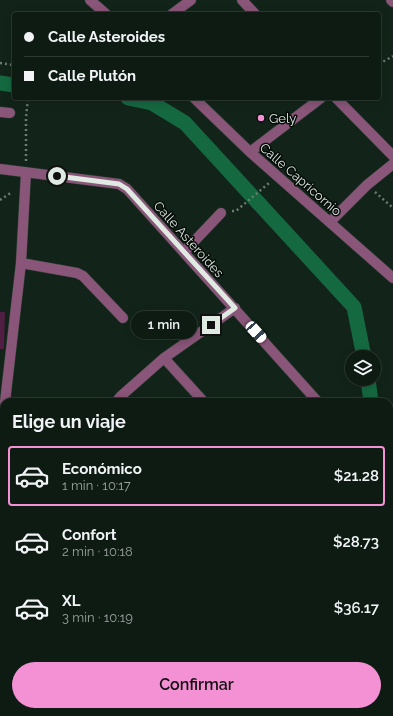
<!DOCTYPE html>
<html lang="es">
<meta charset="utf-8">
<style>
body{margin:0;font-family:Raleway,sans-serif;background:#1c2821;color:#f1f3f6;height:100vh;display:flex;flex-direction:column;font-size:15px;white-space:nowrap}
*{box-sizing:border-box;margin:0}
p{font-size:13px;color:#9ba1a0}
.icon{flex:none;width:22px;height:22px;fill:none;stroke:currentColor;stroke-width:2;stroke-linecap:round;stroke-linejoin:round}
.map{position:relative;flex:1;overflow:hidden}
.sheet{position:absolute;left:0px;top:398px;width:393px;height:318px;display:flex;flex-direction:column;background:#0e1b13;border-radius:12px 12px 0 0;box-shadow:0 2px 10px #0003,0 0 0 1px #2e3933}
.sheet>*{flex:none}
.hud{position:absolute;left:12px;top:12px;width:369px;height:88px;border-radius:4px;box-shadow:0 2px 10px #0003,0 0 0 1px #2e3933;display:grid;align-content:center;height:88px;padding:0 12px;background:#0e1b13}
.fabs{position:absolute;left:345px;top:350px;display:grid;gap:8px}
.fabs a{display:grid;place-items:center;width:36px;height:36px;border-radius:50%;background:#0e1b13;box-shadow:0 2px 10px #0003,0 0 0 1px #2e3933;font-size:20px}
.end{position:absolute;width:18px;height:18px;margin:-9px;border:5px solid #dfeae3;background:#111;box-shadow:0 0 0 2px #111}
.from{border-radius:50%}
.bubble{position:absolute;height:28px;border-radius:14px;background:#0e1b13;box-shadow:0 2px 10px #0003,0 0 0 1px #2e3933;font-size:13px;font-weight:600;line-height:28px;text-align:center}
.car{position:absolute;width:12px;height:24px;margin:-12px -6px;border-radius:5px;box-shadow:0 0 3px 1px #0007;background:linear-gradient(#fff 24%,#345 0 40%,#fff 0 76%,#345 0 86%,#fff 0)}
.hud b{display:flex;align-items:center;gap:14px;height:38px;font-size:15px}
.hud b+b{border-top:1px solid #2e3933}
.hud i{width:10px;height:10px;background:#f1f3f6}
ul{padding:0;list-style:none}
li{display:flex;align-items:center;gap:12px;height:60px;margin:0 8px 6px;padding:0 4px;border:2px solid transparent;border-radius:4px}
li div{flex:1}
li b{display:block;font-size:15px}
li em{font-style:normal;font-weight:600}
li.on{border-color:#f491d4}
li>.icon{width:36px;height:36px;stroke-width:1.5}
h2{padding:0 12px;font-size:18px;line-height:48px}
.button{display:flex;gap:8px;margin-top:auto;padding:8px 12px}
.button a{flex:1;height:46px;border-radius:24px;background:#f491d4;color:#111;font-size:16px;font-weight:600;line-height:46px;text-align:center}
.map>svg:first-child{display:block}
.green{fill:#511e43}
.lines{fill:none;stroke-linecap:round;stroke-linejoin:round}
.canal{stroke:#156941;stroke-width:15}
.minor-casing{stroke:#2f4035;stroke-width:11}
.path{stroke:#6d7c73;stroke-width:2.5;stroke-dasharray:2 3;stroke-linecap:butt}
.minor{stroke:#895578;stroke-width:10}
.route{stroke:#dfeae3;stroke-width:5}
.poi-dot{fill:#f491d4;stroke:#050b07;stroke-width:1.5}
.labels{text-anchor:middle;stroke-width:3;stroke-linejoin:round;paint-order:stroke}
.poi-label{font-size:13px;fill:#dfeae3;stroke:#050b07;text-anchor:start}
.street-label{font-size:13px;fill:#dfeae3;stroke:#050b07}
</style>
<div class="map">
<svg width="393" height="716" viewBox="0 0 393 716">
<rect width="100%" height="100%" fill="#122419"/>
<!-- green -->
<path class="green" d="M0,312H5L4,349H0Z"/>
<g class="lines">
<!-- canal -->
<path class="canal" d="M0,83L14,85
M128,98L152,103L185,123L354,307L364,357
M368,379L371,402
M389,478L393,488"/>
<defs>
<path id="minor" d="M90,0L106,14
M242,0L255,14
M391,0L393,2
M172,14L191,0
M194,98L250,152L393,278
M336,98L393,156
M0,112L10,113
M250,152L321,98
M0,169L119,184L127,189L318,402
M330,222L367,185L393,164
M184,252L221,213
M21,263L77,273L83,276L123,318
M164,358L204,402
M5,402L21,263L26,172
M116,402L121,396L164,358L235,308
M0,457L4,413
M389,530L393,533"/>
</defs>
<!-- minor casing -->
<use href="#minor" class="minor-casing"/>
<!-- path -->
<path class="path" d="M0,63L14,65
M379,64L393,56
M26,161V117L28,98
M375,192L393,208
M0,200L12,192
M232,211H236L269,183
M389,565L393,567"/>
<!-- minor -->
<use href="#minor" class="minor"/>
</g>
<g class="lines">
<!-- route -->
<path class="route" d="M57,176L119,184L127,189L235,308L211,325"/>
</g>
<!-- markers -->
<circle class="poi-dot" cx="261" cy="118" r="4"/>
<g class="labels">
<!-- poi labels -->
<g class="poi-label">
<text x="269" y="123">Gely</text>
</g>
<!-- street labels -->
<g class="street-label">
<text transform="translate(301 179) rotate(41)" y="5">Calle Capricornio</text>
<text transform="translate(189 239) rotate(48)" y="5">Calle Asteroides</text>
</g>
</g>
</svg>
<div class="fabs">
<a><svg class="icon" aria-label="layers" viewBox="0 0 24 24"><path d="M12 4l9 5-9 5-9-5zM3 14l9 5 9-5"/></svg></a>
</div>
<i class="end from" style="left:57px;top:176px"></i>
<i class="end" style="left:211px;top:325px"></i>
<div class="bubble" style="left:131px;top:311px;width:66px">1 min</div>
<i class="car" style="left:256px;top:332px;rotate:138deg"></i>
<div class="hud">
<b><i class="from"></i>Calle Asteroides</b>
<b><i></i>Calle Plutón</b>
</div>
<section class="sheet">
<h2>Elige un viaje</h2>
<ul>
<li class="on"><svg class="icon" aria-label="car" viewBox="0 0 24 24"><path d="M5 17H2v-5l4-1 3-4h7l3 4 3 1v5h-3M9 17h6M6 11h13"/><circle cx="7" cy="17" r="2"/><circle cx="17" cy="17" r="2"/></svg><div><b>Económico</b><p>1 min · 10:17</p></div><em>$21.28</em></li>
<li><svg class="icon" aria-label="car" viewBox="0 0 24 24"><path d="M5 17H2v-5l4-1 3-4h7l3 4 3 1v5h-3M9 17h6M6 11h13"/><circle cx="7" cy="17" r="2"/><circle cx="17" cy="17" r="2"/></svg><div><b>Confort</b><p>2 min · 10:18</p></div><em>$28.73</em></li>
<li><svg class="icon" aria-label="car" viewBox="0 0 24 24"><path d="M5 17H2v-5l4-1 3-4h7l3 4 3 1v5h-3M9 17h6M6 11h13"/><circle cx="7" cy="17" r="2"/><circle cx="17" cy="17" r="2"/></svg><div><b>XL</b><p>3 min · 10:19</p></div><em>$36.17</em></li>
</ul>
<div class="button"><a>Confirmar</a></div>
</section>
</div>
